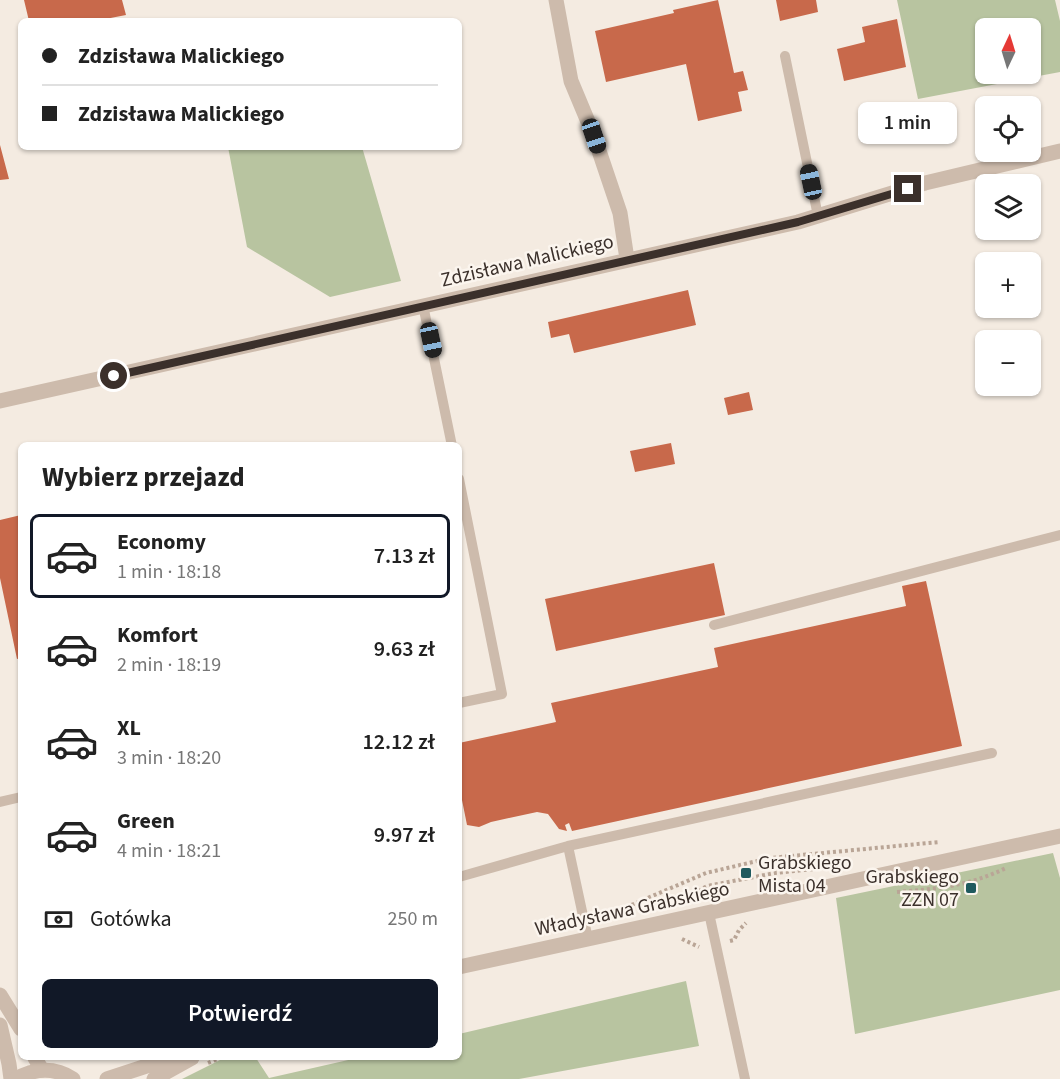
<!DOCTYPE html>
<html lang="pl">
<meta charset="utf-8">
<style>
body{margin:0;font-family:"Source Sans 3",sans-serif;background:#f2f2f2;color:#222;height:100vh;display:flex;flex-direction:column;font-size:22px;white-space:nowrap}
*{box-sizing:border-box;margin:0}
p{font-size:20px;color:#767676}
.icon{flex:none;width:33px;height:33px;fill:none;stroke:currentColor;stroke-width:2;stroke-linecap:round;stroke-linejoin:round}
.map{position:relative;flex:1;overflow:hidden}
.side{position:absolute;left:18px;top:442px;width:444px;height:618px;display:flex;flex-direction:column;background:#fff;border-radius:9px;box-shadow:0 2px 4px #0004}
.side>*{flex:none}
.hud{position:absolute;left:18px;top:18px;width:444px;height:132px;border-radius:9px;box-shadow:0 2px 4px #0004;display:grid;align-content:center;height:132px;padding:0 24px;background:#fff}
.needle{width:39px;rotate:4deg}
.tools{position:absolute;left:975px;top:18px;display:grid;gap:12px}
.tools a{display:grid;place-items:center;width:66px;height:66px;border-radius:9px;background:#fff;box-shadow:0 2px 4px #0004;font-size:30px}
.end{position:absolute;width:27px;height:27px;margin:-14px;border:8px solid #3b302b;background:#fff;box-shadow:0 0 0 3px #fff}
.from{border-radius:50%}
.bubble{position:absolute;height:42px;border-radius:9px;background:#fff;box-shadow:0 2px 4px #0004;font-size:20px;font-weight:600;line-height:42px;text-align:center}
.car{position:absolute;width:18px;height:36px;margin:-18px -9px;border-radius:8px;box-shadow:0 0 4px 2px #0007;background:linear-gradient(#222 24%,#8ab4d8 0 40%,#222 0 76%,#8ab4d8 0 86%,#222 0)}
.hud b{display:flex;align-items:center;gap:21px;height:57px;font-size:22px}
.hud b+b{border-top:2px solid #e0e0e0}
.hud i{width:15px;height:15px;background:#222}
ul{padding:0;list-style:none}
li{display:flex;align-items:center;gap:18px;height:84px;margin:0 12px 9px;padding:0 12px;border:3px solid transparent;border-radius:9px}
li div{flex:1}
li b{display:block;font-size:22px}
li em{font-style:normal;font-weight:600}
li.current{border-color:#111827}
li>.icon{width:54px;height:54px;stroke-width:1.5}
h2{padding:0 24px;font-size:27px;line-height:72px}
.pay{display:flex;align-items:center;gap:15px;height:66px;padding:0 24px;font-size:22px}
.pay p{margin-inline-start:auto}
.action{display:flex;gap:12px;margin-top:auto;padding:12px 24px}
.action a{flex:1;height:69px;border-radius:9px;background:#111827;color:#fff;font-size:24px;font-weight:600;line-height:69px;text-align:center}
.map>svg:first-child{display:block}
.green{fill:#b8c4a0;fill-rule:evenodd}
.building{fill:#c8694b}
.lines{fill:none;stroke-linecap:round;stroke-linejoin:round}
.path{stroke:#b9a596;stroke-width:4;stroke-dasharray:3 3;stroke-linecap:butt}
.service{stroke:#cdbbac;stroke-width:10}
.minor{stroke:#cdbbac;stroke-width:15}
.tertiary{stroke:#cdbbac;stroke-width:15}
.route{stroke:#3b302b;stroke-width:8}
.poi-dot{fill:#1f5a5e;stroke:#fbf5ee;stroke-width:2}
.labels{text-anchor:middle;stroke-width:5;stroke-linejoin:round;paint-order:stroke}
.street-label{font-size:20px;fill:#3b302b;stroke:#fbf5ee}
.poi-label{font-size:20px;fill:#3b302b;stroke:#fbf5ee;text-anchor:start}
</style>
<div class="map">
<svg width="1060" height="1079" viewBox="0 0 1060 1079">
<rect width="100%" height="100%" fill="#f4ebe1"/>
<!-- green -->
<path class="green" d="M897,0H1055L1060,21V72L918,99ZM986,28H1030V74H986Z
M228,147H362L401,281L330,297L247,247Z
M1053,853L1060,878V990L855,1034L836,898Z
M686,981L699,1046L519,1079H182L224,1058H256L269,1078L357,1058H459V1034Z"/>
<!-- building -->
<path class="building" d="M24,0H122L126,15L95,21H29Z
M718,0L734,73L743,71L748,90L738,92L742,111L698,121L686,64L606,82L595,31L674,13L673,10Z
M776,0H816L818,12L780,21Z
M897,19L906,67L844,81L837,49L865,42L862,27Z
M0,145L9,179L0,180Z
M688,290L696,325L574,353L569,334L551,338L548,322Z
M749,392L753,410L728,415L724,398Z
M671,443L675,464L635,472L630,451Z
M21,515V658L17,659L0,578V520Z
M714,563L725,615L556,651L545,599Z
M926,581L962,746L572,831L569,823L565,825L567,831L559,829L548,814L537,812L491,822L479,827L467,825L459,785V743L556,722L551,703L718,667L714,648L906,606L902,586Z"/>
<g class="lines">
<!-- path -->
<path class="path" d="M897,892C936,889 969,886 1006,868
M688,897L707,886L775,873L814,869
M615,912L706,873L770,858L939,842
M682,939L699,947
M730,941L734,940L739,930L746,923
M208,1063L220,1058"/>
<!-- service -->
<path class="service" d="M785,56L818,216
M423,305L452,446
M459,479L502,694L459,703
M714,625L1060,535
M0,802L21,797
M459,877L568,846
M709,913L745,1079
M588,939L568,846L992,753"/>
<!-- minor -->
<path class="minor" d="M556,0L571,81L594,136L620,213L627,259
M0,401L798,222L925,183L1060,151
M0,995L21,1029
M0,1025L9,1064L11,1079
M35,1058L42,1070"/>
<!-- tertiary -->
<path class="tertiary" d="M459,967L1060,836
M16,1079C34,1068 55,1067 73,1079
M107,1079L171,1058
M154,1079L192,1058"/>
</g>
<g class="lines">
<!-- route -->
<path class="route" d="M114,376L798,222L908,189"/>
</g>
<!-- markers -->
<g class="poi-dot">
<rect x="740" y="867" width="12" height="12" rx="3"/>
<rect x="965" y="882" width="12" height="12" rx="3"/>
</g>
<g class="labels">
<!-- street labels -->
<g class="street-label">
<text transform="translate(527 260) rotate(-13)" y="7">Zdzisława Malickiego</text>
<text transform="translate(632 908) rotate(-12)" y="7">Władysława Grabskiego</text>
</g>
<!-- poi labels -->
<g class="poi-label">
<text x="758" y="869">Grabskiego<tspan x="758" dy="23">Mista 04</tspan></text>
<text x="959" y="883" text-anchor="end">Grabskiego<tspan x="959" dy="23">ZZN 07</tspan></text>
</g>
</g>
</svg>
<div class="tools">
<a><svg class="needle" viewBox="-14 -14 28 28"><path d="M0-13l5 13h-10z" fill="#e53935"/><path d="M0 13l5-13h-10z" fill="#767676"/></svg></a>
<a><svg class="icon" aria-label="locate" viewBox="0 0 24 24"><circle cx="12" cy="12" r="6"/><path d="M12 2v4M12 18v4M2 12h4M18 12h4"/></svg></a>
<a><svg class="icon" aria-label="layers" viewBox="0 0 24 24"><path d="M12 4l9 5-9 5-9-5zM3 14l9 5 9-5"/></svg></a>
<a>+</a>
<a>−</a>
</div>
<i class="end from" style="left:114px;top:376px"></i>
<i class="end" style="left:908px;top:189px"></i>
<div class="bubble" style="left:858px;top:102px;width:99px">1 min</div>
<i class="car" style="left:594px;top:136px;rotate:161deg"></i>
<i class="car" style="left:811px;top:182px;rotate:348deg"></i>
<i class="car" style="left:431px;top:340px;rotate:168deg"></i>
<div class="hud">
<b><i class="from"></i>Zdzisława Malickiego</b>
<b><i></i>Zdzisława Malickiego</b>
</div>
<section class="side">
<h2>Wybierz przejazd</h2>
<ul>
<li class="current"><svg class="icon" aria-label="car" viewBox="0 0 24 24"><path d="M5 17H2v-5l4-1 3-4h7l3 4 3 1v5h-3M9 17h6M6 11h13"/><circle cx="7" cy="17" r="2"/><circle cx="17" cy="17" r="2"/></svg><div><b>Economy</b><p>1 min · 18:18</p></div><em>7.13 zł</em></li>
<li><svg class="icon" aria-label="car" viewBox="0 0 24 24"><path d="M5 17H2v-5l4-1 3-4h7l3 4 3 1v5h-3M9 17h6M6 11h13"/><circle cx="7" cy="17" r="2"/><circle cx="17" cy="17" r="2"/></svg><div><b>Komfort</b><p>2 min · 18:19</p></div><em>9.63 zł</em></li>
<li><svg class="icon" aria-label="car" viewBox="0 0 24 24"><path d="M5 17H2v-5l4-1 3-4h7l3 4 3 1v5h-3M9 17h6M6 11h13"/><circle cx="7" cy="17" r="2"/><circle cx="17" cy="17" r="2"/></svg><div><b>XL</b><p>3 min · 18:20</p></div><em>12.12 zł</em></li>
<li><svg class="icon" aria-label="car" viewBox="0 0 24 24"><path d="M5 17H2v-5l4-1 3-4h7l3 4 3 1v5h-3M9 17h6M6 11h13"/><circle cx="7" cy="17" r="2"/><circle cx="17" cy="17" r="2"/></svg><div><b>Green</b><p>4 min · 18:21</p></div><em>9.97 zł</em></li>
</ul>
<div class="pay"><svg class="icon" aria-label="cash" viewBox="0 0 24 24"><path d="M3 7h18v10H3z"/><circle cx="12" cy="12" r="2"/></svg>Gotówka<p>250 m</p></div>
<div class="action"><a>Potwierdź</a></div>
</section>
</div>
